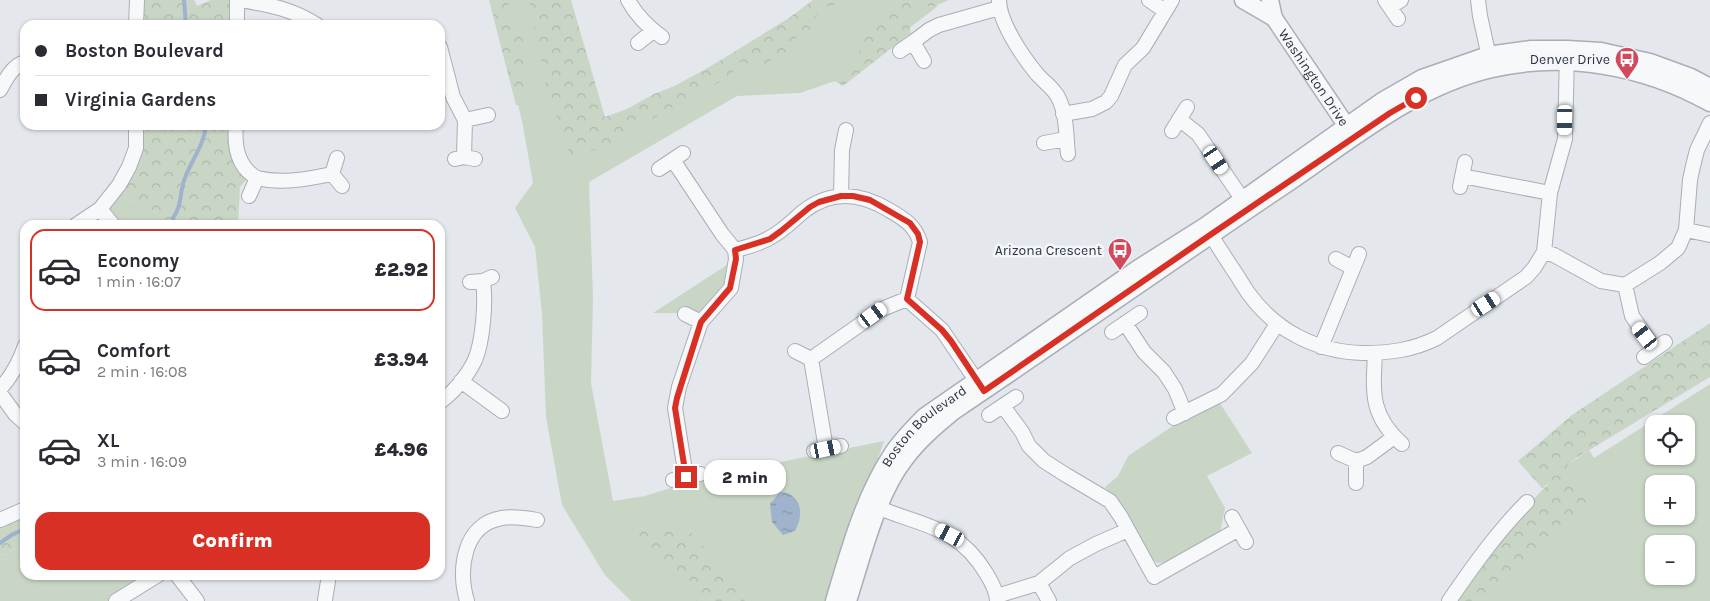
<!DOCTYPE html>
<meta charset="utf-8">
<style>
body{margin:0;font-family:Karla,sans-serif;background:#f7f7f7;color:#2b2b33;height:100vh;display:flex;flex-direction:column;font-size:19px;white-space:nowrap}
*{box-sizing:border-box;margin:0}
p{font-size:16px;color:#7c7c81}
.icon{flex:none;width:28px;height:28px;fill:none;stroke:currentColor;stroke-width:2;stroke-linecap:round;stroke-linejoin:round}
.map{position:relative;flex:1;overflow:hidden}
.panel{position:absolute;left:20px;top:220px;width:425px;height:360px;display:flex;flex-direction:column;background:#fff;border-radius:15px;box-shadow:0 1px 4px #0004}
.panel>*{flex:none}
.guide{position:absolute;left:20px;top:20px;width:425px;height:110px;border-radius:15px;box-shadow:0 1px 4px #0004;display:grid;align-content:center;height:110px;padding:0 15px;background:#fff}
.fabs{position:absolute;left:1645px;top:415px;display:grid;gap:10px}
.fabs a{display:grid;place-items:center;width:50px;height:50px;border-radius:10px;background:#fff;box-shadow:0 1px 4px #0004;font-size:25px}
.end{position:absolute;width:22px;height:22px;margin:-11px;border:6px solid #d93025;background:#fff;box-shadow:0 0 0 2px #fff}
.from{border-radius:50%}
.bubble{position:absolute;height:35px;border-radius:15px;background:#fff;box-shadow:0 1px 4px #0004;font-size:16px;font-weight:800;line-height:35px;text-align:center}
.car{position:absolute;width:15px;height:30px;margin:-15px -8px;border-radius:6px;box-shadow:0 0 4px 1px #0007;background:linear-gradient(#fff 24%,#345 0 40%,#fff 0 76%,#345 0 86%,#fff 0)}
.guide b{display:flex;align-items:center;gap:18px;height:48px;font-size:19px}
.guide b+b{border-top:1px solid #e1e1e2}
.guide i{width:12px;height:12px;background:#2b2b33}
ul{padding:9px 0 0;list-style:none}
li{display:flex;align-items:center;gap:15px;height:82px;margin:0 10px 8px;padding:0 5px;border:2px solid transparent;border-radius:15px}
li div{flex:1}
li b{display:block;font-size:19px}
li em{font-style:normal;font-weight:800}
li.selected{border-color:#d93025}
li>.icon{width:45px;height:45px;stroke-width:1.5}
.button{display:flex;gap:10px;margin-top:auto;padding:10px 15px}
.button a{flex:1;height:58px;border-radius:15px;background:#d93025;color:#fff;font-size:20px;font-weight:800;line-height:58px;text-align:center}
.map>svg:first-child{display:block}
.green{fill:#c9d6c5;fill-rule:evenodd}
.forest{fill:url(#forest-crowns)}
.water{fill:url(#water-ripples)}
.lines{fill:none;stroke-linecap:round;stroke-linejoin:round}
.stream{stroke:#9fb4cc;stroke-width:4}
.minor-casing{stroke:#a9aeb7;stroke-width:16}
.tertiary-casing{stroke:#a9aeb7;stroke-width:19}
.minor{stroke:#f7f8fa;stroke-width:14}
.tertiary{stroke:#f7f8fa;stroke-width:16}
.route{stroke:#d93025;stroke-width:6}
.labels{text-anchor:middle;stroke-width:5;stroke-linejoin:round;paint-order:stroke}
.poi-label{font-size:14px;fill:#2b3445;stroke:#f4f6f9;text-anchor:end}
.street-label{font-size:14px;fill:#2b3445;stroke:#f4f6f9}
</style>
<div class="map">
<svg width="1710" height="601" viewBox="0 0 1710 601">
<defs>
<pattern id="forest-crowns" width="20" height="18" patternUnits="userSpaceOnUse" patternTransform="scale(1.25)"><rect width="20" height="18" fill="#c9d6c5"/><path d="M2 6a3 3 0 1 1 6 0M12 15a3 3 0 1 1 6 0" fill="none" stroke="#adb8ab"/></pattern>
<pattern id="water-ripples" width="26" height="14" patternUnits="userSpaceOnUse" patternTransform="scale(1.25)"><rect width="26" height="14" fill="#9fb4cc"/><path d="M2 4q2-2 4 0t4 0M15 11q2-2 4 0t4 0" fill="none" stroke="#8293a7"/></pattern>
</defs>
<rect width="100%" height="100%" fill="#e4e7ec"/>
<!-- green -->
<path class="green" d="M494,0H546L585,140L669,89L750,45L822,0H927L938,6L844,78L800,93L737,96L589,182L593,297L591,383L613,501L645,496L706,477L884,441L830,601H745L742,594L617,525L675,572L705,601H631L605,575L562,505L546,417L542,314L535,247L515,208L533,183L523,126Z
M113,192L156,212V225H110L100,209Z
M736,259L733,287L701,322L679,313H653Z
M1710,384V601H1490L1566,466L1589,450L1594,458ZM1654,424H1686V456H1654ZM1654,484H1686V516H1654ZM1654,544H1686V576H1654Z
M1216,397L1252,453L1207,476L1225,508L1220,533L1168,562L1157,563L1147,553L1117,500L1105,487L1118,476L1128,456Z
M25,540V575H157L114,601H0V556L9,554Z"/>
<!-- forest -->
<path class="forest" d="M137,0H194L197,6L211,0H238V25H134Z
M489,0H507L509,10L518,22L523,41V58L529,89L525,103L516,105Z
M529,0H571L605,117L627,109L654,94L685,82L789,18L813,0H843L837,4L827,7L816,16L812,28L795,39L794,46L763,66L740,62L729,77L617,138L610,146L570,156L547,90Z
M885,0H949L932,7L924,5L906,9V16L911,33L843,86L833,80L857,60L863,37L873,30L886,13L887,3Z
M136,125H231L247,179L240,187L238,225H156V212L113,192L129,167Z
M1710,323V377L1576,458L1567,466L1587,502L1490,601H1448L1485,550L1550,482L1542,488L1518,461L1572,415Z
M25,504V540L9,554L0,556V517Z
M616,525L692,533L742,594L745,601H697L675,572Z"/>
<!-- water -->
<path class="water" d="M780,492C783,492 789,493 791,495C804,503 801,521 795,531L783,535L772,522L770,504Z"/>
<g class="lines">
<!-- stream -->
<path class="stream" d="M184,0L186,25
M174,225L173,218C181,207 180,196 183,184C188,164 204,148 206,125
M0,543L13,534L25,529"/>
<defs>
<path id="minor" d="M241,0C269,5 293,9 317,25
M628,0C636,15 648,27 662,37
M999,0C999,22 1023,57 1037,74C1044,82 1053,88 1058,97C1067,114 1066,136 1068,154
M1149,0L1165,11
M1385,0L1398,19
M1478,0L1480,16L1491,66
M1390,7L1401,0
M136,25L137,0
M237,25V0
M913,42L929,30L939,25L999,8
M638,43L653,31
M440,47L453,97L465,120
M900,51L913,42L924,61
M0,90C6,79 12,66 25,62
M1063,114L1092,109L1106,102L1111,96L1125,65L1143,48L1172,0
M1179,119L1198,134L1249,209
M236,125C234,146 237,167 257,178
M1172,131L1187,107
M1044,143L1066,139
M464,157L465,120L488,115
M337,158L332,174L342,186
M455,159L464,157L475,159
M673,160L722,234L735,250
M659,169L683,153
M1462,176L1550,193
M1460,187L1465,162
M249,196L257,178C281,184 308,179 332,174
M841,196L842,150L846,130
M100,209L113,225
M76,225L100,209L119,185L129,167L136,148V125
M1205,226C1214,240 1223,254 1232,268C1238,276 1243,286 1249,294C1276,331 1317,352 1363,353C1390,353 1413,350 1437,338L1526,277L1534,268L1544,252L1550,193L1565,139L1567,53
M1686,230L1710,235
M1544,252L1554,255L1601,281L1625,285L1660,263L1678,248L1686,230L1690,180L1693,166L1697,150L1710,123
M1336,259L1353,268
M470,282L483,281L492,277
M1625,285L1632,316L1655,349
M685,314L701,322
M1125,323L1144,352L1164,372L1175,389L1185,413
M1112,332L1140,313
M1321,347L1359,254
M795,351L811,359L826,449
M1375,353C1373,393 1370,415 1402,444
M1644,357L1665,342
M811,359L882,309L907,299L942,330L982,389
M461,381L502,411
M0,389C12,376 19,363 25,346
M0,393L15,414L25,423
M440,402C454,392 468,375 475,360C483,341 486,302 483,281
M1003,406L1022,432L1029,446L1044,461L1066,475L1110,501L1121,517L1154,577L1239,529
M989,415L1016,397
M1174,418L1222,394L1252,363L1277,324
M814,451L841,446
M1338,453L1356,461V483
M1356,461L1367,457L1394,437
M686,477L675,408L679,387L701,322L731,288L736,259L735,250C748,247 760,244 771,237C784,230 793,220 804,211C831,190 861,193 889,210C904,219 915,225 920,242L907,299
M673,480L700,474
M870,504C917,526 956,523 986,573C991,581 997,591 997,601
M1232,517L1246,542
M0,520L25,509
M177,575L197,601
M1039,583L1049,601
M997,596L1039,583L1070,558L1096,544L1128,530
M325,600L329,575
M116,601L158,575
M467,601C458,570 463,524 502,518C514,516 526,518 537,520
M1449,601C1473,566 1497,532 1527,502"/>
<g id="tertiary">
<path d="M1243,0L1274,18"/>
<path id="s1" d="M1270,0L1274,18L1352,134"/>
<path id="s2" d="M834,601C849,551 863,498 892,454C901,440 913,428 925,416L1137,269L1205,226L1382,101L1422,78L1488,55L1531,49H1567L1601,51L1650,62L1691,77L1710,87"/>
<path d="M848,601C862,558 877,494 905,459C919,440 936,426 954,411C1066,336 1176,258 1288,183C1352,140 1414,87 1492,69C1566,52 1644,66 1710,103"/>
</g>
</defs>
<!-- minor casing -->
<use href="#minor" class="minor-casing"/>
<!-- tertiary casing -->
<use href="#tertiary" class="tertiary-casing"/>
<!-- minor -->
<use href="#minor" class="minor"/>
<!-- tertiary -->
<use href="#tertiary" class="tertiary"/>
</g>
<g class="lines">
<!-- route -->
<path class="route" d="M686,477L675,408L677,398L701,322L730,288L736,259L735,250L770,239L781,231L810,207L819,202L841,196H853L870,200L910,223L918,234L920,242L907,299L942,330L951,341L984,391L1210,235L1390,113L1416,98"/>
</g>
<!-- icons -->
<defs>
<symbol id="bus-pin" viewBox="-11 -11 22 30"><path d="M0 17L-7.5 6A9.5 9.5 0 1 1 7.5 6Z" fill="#d1495b" stroke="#f4f6f9"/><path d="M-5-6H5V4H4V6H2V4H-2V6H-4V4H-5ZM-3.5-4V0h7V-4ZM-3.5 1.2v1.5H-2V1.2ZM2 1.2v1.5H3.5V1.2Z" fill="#fff"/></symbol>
</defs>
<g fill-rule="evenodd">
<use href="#bus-pin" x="1613" y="45" width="28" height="38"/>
<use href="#bus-pin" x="1106" y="236" width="28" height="38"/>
</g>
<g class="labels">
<!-- poi labels -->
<g class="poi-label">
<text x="1610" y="64">Denver Drive</text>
<text x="1102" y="255">Arizona Crescent</text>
</g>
<!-- street labels -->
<g class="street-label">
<text dy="5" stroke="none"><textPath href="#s1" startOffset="90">Washington Drive</textPath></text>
<text dy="5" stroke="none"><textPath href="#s2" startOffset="201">Boston Boulevard</textPath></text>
</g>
</g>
</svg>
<div class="fabs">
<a><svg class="icon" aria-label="locate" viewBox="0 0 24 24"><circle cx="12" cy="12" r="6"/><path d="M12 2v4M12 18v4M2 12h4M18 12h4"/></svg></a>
<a>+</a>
<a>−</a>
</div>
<i class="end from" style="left:1416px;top:98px"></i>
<i class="end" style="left:686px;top:477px"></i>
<div class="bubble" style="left:704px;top:460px;width:82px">2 min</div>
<i class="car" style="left:1565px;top:120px;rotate:181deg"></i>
<i class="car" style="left:1216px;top:160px;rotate:146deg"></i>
<i class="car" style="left:1486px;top:304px;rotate:57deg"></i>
<i class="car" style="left:873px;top:315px;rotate:54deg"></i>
<i class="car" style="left:1645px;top:336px;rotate:322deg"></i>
<i class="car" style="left:826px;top:449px;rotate:78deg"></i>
<i class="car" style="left:950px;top:535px;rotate:297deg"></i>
<div class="guide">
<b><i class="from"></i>Boston Boulevard</b>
<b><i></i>Virginia Gardens</b>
</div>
<section class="panel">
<ul>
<li class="selected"><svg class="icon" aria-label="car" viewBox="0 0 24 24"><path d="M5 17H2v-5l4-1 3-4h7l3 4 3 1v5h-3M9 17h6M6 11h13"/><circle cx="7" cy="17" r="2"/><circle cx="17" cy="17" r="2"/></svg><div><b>Economy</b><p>1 min · 16:07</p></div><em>£2.92</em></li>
<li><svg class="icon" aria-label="car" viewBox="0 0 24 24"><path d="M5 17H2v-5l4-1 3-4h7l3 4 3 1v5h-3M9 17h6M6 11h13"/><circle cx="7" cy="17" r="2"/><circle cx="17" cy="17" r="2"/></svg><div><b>Comfort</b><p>2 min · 16:08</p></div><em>£3.94</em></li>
<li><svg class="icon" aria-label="car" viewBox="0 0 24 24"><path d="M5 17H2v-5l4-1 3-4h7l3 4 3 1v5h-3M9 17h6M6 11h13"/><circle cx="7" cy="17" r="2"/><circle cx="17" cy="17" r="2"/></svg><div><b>XL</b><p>3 min · 16:09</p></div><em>£4.96</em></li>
</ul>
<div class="button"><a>Confirm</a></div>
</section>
</div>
